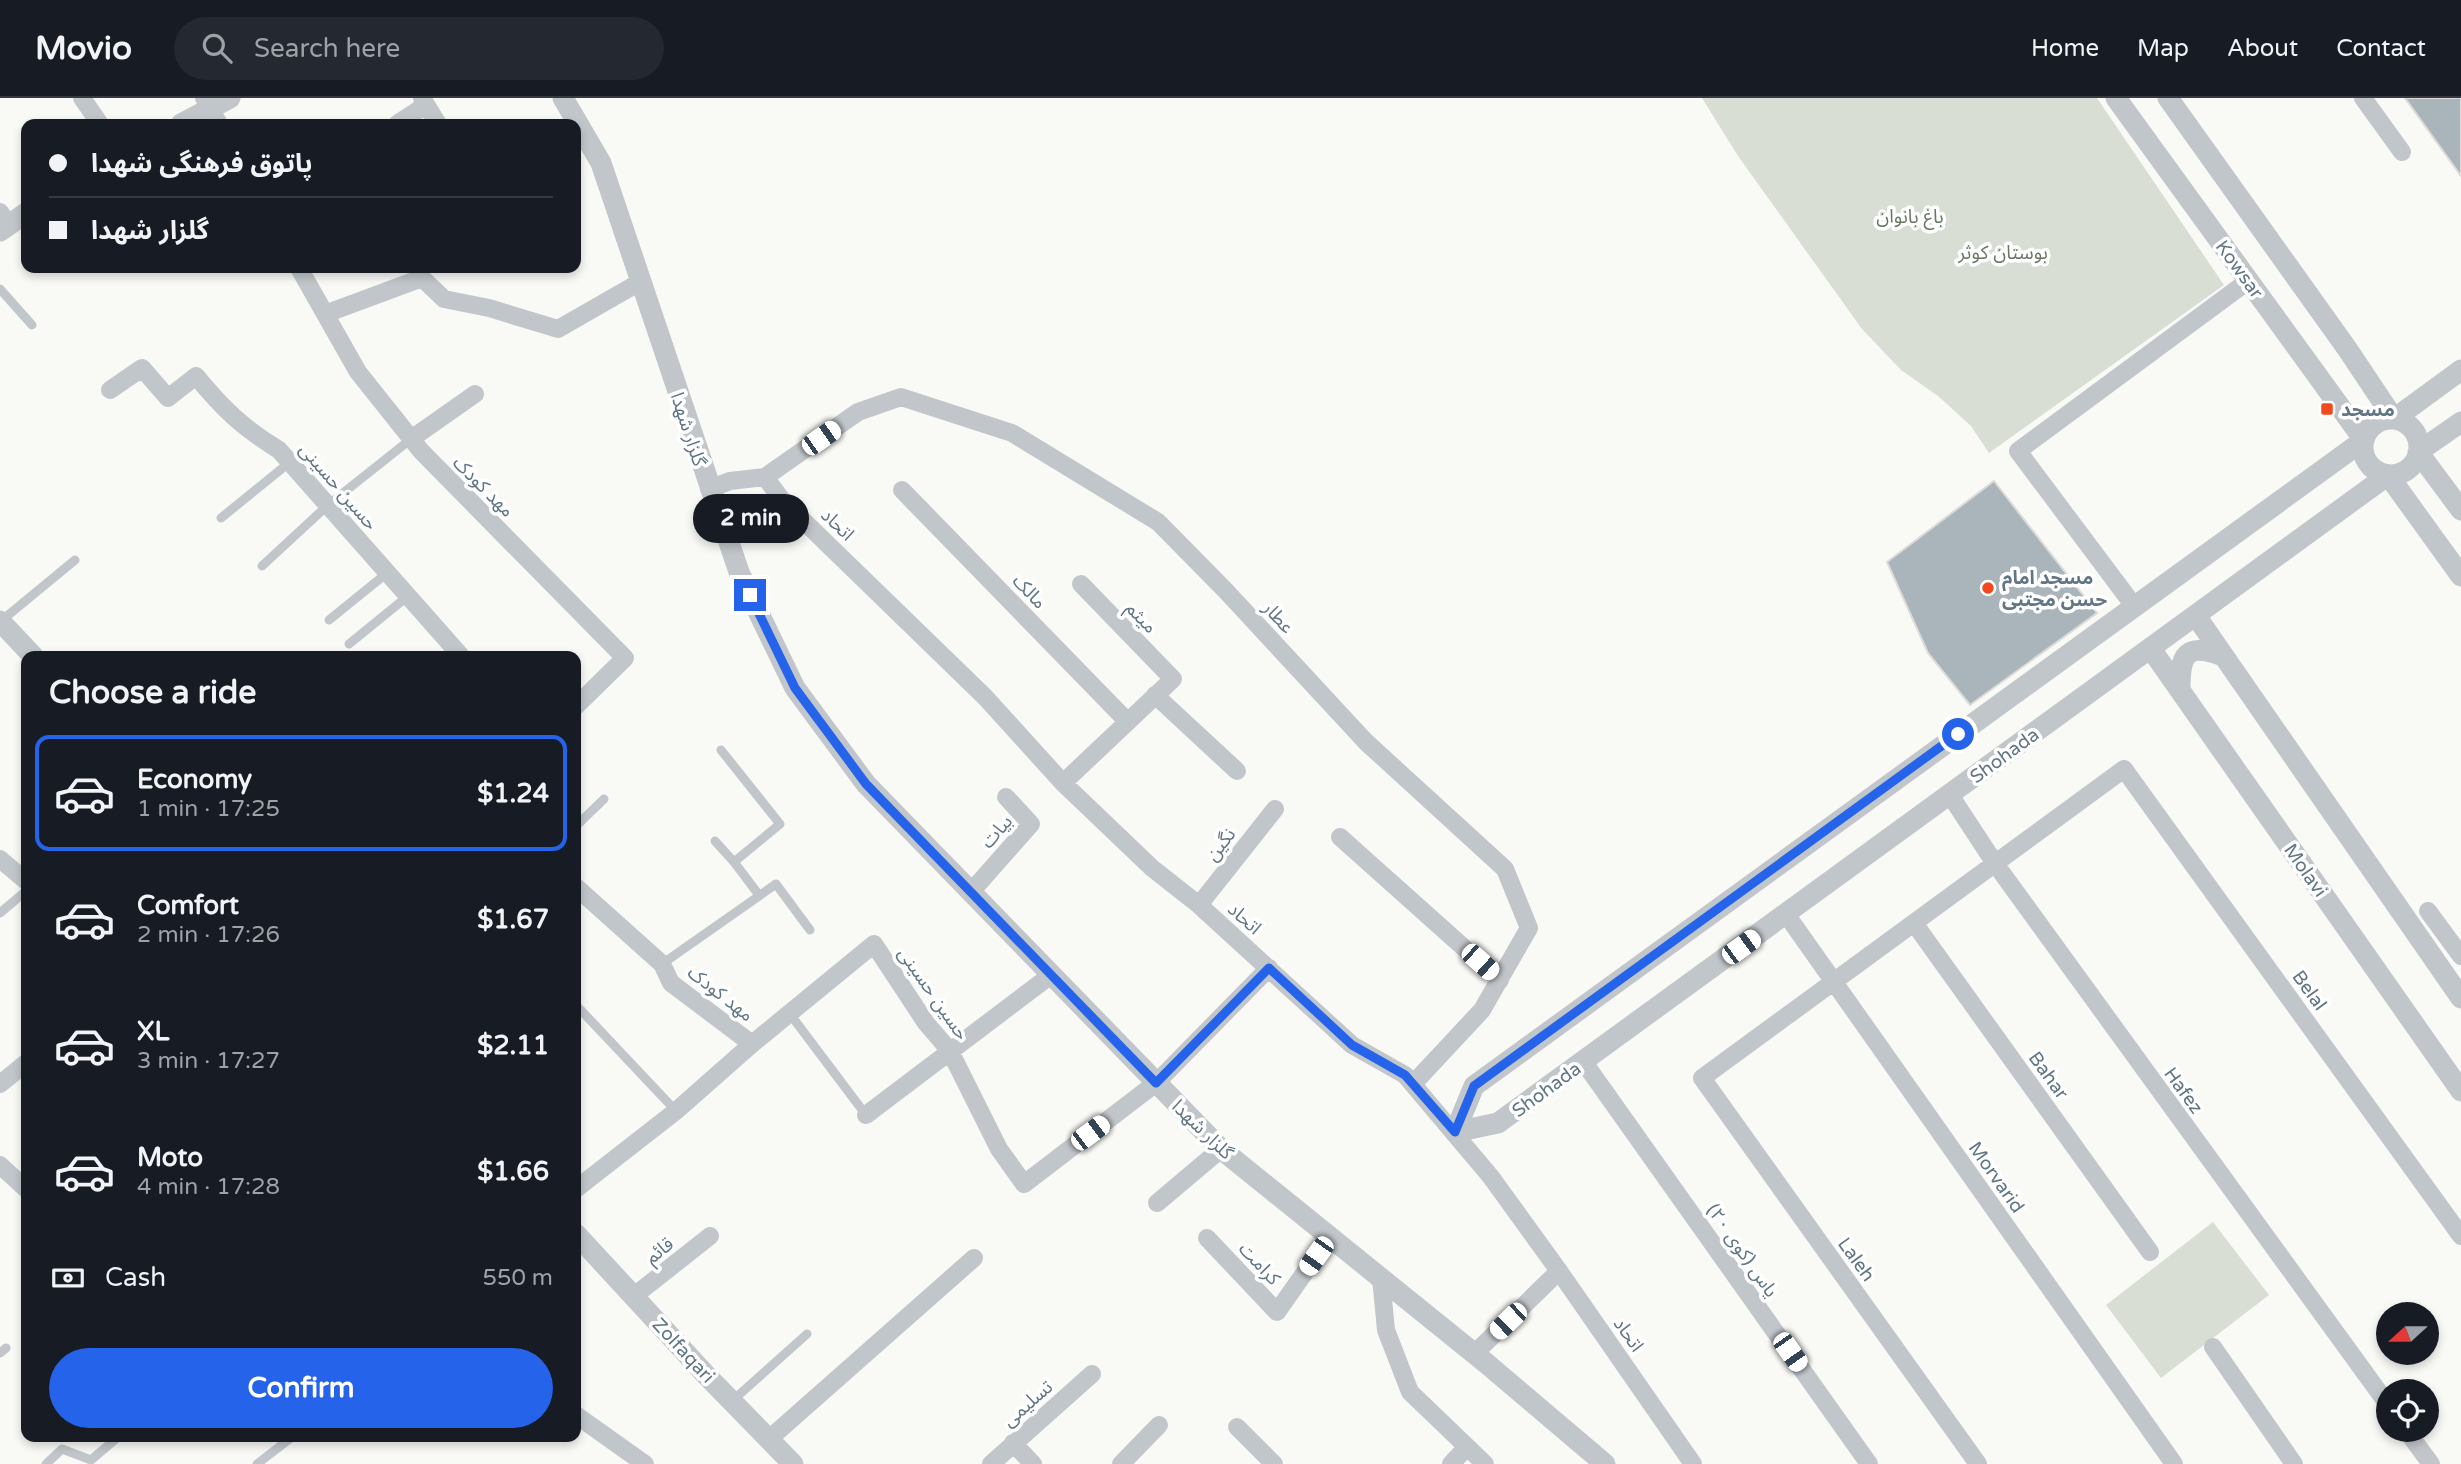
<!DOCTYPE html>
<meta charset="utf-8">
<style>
body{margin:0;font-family:"Varela Round","Noto Sans Arabic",sans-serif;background:#242831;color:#f1f3f6;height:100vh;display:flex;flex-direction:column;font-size:26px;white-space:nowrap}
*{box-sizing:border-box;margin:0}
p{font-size:23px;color:#9ea1a6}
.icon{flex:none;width:38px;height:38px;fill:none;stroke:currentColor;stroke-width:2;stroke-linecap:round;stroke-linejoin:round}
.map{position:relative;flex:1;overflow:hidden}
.sheet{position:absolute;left:21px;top:553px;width:560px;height:791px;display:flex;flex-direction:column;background:#171b24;border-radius:14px;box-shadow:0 4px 10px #0003}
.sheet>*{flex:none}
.guide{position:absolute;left:21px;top:21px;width:560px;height:154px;border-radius:14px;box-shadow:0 4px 10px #0003;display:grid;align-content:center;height:154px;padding:0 28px;background:#171b24}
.needle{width:46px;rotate:249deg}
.fabs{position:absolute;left:2376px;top:1204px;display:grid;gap:14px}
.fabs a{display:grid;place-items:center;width:63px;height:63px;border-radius:50%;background:#171b24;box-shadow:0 4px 10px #0003;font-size:35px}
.end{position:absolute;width:32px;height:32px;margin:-16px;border:9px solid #2563eb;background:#fff;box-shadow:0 0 0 4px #fff}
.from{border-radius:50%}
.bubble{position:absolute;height:49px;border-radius:24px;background:#171b24;box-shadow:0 4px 10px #0003;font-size:23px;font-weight:700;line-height:49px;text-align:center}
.car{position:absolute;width:21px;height:42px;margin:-21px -10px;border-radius:9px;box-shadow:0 0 5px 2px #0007;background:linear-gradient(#fff 24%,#345 0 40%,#fff 0 76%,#345 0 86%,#fff 0)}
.guide b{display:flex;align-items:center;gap:24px;height:66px;font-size:26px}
.guide b+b{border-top:2px solid #363941}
.guide i{width:18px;height:18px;background:#f1f3f6}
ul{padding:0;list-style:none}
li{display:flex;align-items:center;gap:21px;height:116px;margin:0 14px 10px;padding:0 14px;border:4px solid transparent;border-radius:14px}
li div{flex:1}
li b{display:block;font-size:26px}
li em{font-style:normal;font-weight:700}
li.active{border-color:#2563eb}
li>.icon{width:63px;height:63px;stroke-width:1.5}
h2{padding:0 28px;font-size:32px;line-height:84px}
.pay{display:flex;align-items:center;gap:18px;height:77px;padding:0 28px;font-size:26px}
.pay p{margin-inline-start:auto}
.cta{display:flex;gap:14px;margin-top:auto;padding:14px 28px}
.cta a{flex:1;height:80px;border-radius:42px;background:#2563eb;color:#fff;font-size:28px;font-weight:700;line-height:80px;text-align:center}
header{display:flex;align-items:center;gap:42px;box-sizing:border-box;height:98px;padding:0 35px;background:#171b24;border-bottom:2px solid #363941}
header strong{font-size:33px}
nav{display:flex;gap:38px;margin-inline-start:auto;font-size:24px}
.search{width:490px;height:63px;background:#242831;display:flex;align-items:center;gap:18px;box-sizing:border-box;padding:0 24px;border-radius:38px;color:#9ea1a6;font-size:26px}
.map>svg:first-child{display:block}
.green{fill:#d9ded5}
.building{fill:#aab4bb;stroke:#dbdbd8;stroke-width:2}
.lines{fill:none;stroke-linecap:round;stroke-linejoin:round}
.service{stroke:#c1c6ca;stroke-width:9}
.minor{stroke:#c1c6ca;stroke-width:18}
.tertiary{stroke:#c1c6ca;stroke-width:21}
.route{stroke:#2563eb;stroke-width:9}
.poi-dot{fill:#f3471c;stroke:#fff;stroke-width:2.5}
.labels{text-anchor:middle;stroke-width:7;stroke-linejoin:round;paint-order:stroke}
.park-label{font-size:19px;fill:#667a61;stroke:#fff}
.street-label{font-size:19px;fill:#617684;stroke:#fff}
.poi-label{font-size:19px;font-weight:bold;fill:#617684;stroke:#fff;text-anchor:start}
</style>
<header>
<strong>Movio</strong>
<div class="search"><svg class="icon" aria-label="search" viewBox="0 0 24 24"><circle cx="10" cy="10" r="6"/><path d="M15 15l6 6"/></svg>Search here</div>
<nav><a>Home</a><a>Map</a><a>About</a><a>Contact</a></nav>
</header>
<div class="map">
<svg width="2461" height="1366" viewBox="0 0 2461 1366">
<rect width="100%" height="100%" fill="#f9f9f6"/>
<!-- green -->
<path class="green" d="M1702,0H2097L2224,187L1989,355L1971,328L1938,298L1901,272L1862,231L1738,58Z
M2213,1124L2269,1197L2161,1280L2106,1207Z"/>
<!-- building -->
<path class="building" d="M2405,0H2461V78Z
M1994,383L2097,515L1970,607L1928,555L1887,464Z"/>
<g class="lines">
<!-- service -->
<path class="service" d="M0,191L32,227
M221,420L290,364
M262,468L328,407L411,341
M329,522L387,475
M1,523L75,462
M349,546L408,498
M721,652L780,726L734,764
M576,728L604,701
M715,743L734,764L759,797
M0,815L26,793
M662,866L776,786L810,832
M576,907L676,1013
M790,916L866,1017
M0,1255L6,1250
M732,1303L807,1236
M46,1366L62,1351L91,1362L118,1339
M257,1366L292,1339"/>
<!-- minor -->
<path class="minor" d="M82,0L100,26
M204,0L219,26
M422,0L438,26
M2363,0L2402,54
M397,26L426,7
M0,114L9,127
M299,170L358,274L421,353L625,560L576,608
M325,216L422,180L444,201L489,210L558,231L640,184
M110,292L142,270L168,300L196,278C223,311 242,329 279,352L461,558
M411,341L475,296
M765,379L858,314L901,299L1012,335L1158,424L1226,493L1366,644L1505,771L1529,830L1482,912L1413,986
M709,391L730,383L765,379L782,402L985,599L1063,685L1152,770L1199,807L1352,947L1405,977L1491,1079L1559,1173L1693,1366
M902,392L1127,623
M2134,508L2018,353L2248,183
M1155,597L1237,673
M1063,685L1173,581L1081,486
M1950,697L1994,764L2389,1308
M1340,739L1500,882
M0,761L26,783
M576,789L662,866L671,885L752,946
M970,795L1031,726L1006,699
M1199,807L1275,711
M2428,813L2461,858
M1786,816L2174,1366
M1914,825L2150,1154
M1583,963L1869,1366
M0,986L26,965
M866,1017L1051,877
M0,1067L26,1091
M576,1091L676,1013L752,946L874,846L926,925L950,953L999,1051L1024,1086L1156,985L1269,870
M1157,1105L1221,1051
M1207,1140L1277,1214L1329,1140
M1381,1180L1386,1232L1410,1294L1485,1366
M634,1198L710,1138
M2213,1249L2294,1366
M1474,1256L1559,1173
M576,1317L645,1366
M1237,1329L1274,1366
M2406,1332L2431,1366
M769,1341L974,1160
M1013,1345L1033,1366
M991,1366L1092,1276
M1121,1366L1159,1327
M1451,1366L1466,1350
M1978,1366L1702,980L2124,671L2461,1138"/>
<!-- tertiary -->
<path class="tertiary" d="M563,0L601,65L739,474L795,590L866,686L1221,1051L1486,1265L1605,1366
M2116,0L2364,342
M2168,0L2348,252L2394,321
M181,26L230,0
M0,133L26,115
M2363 349a28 28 0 1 1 56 0a28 28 0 1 1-56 0Z
M2394,321L2461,272
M2461,324L2418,354L2461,412
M2364,342L1474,988L1455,1034L1498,1025L2388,377
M2388,377L2461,478
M2196,518L2461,900
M0,523L33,558
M2151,551L2461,993
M2180,592C2180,557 2185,544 2223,558
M576,1136L707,1278L793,1366"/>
</g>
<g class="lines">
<!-- route -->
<path class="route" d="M750,497L795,590L866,686L1156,985L1269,870L1352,947L1405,977L1455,1034L1474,988L1958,636"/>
</g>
<!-- markers -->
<g class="poi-dot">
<rect x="2320" y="304" width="14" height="14" rx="3.5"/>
<circle cx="1988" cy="490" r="7"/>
</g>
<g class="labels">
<!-- park labels -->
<g class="park-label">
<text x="1910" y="125">باغ بانوان</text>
<text x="2003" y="161">بوستان کوثر</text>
</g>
<!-- street labels -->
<g class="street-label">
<text transform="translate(2240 171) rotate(54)" y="7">Kowsar</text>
<text transform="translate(689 331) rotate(72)" y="7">گلزار شهدا</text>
<text transform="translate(339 388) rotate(49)" y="7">حسین حسینی</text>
<text transform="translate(484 388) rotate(45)" y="7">مهد کودک</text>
<text transform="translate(838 426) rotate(44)" y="7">اتحاد</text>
<text transform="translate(1030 493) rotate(46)" y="7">مالک</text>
<text transform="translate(1142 519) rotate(46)" y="7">میثم</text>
<text transform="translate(1279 519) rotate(48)" y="7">عطار</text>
<text transform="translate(2004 657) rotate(-36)" y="7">Shohada</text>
<text transform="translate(996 733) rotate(-49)" y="7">بیات</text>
<text transform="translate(1220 746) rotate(-52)" y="7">نگین</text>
<text transform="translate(2306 772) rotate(55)" y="7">Molavi</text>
<text transform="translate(1245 820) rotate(42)" y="7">اتحاد</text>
<text transform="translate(2310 892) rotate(54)" y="7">Belal</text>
<text transform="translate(721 895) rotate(38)" y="7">مهد کودک</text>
<text transform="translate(934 895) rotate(55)" y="7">حسین حسینی</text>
<text transform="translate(2049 977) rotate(54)" y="7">Bahar</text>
<text transform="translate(1546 991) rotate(-36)" y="7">Shohada</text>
<text transform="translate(2184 992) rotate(54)" y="7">Hafez</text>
<text transform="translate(1203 1031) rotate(44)" y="7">گلزار شهدا</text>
<text transform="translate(1997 1079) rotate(55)" y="7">Morvarid</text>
<text transform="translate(659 1152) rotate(-38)" y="7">قائم</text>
<text transform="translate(1743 1152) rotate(55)" y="7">یاس (کوی ۲۰)</text>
<text transform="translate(1857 1161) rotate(54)" y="7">Laleh</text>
<text transform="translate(1260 1165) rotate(47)" y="7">کرامت</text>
<text transform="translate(1629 1236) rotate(55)" y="7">اتحاد</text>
<text transform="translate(684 1252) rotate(47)" y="7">Zolfaqari</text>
<text transform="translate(1027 1305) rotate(-41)" y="7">تسلیمی</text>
</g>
<!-- poi labels -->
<g class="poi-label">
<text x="2341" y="318">مسجد</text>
<text x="2002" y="486">مسجد امام<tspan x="2002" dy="22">حسن مجتبی</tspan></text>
</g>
</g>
</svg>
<div class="fabs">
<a><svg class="needle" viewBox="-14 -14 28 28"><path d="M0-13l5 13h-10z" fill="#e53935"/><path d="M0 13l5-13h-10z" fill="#9ea1a6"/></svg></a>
<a><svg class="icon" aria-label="locate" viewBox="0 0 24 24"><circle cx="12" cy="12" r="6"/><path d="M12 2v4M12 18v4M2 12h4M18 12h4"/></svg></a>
</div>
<i class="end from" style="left:1958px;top:636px"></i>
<i class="end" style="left:750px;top:497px"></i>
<div class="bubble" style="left:693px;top:396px;width:116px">2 min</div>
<i class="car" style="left:821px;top:340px;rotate:55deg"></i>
<i class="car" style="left:1741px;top:849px;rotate:54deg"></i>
<i class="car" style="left:1480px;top:864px;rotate:132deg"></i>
<i class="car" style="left:1090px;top:1035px;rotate:53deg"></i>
<i class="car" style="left:1316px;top:1158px;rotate:215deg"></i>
<i class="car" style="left:1508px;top:1223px;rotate:226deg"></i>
<i class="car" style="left:1790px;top:1254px;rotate:145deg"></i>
<div class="guide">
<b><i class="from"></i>پاتوق فرهنگی شهدا</b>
<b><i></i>گلزار شهدا</b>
</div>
<section class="sheet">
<h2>Choose a ride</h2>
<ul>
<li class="active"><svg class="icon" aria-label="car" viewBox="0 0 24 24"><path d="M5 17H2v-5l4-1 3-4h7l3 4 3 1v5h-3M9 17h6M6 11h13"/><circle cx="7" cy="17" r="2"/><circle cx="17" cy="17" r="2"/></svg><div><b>Economy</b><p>1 min · 17:25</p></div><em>$1.24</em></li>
<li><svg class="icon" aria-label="car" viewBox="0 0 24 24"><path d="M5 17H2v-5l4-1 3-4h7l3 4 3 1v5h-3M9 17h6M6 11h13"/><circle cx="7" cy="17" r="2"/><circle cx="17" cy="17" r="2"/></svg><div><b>Comfort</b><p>2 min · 17:26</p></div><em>$1.67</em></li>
<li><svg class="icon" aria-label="car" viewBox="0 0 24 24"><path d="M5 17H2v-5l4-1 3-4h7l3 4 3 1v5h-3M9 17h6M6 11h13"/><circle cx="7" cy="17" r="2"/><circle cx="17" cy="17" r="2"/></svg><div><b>XL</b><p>3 min · 17:27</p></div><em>$2.11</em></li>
<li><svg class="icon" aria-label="car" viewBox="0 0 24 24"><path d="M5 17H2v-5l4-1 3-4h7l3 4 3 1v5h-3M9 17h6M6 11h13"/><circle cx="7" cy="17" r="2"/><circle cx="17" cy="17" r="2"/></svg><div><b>Moto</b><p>4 min · 17:28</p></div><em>$1.66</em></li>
</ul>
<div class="pay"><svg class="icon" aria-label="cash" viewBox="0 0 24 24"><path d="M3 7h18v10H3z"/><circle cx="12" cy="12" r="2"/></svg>Cash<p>550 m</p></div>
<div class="cta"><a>Confirm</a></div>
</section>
</div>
